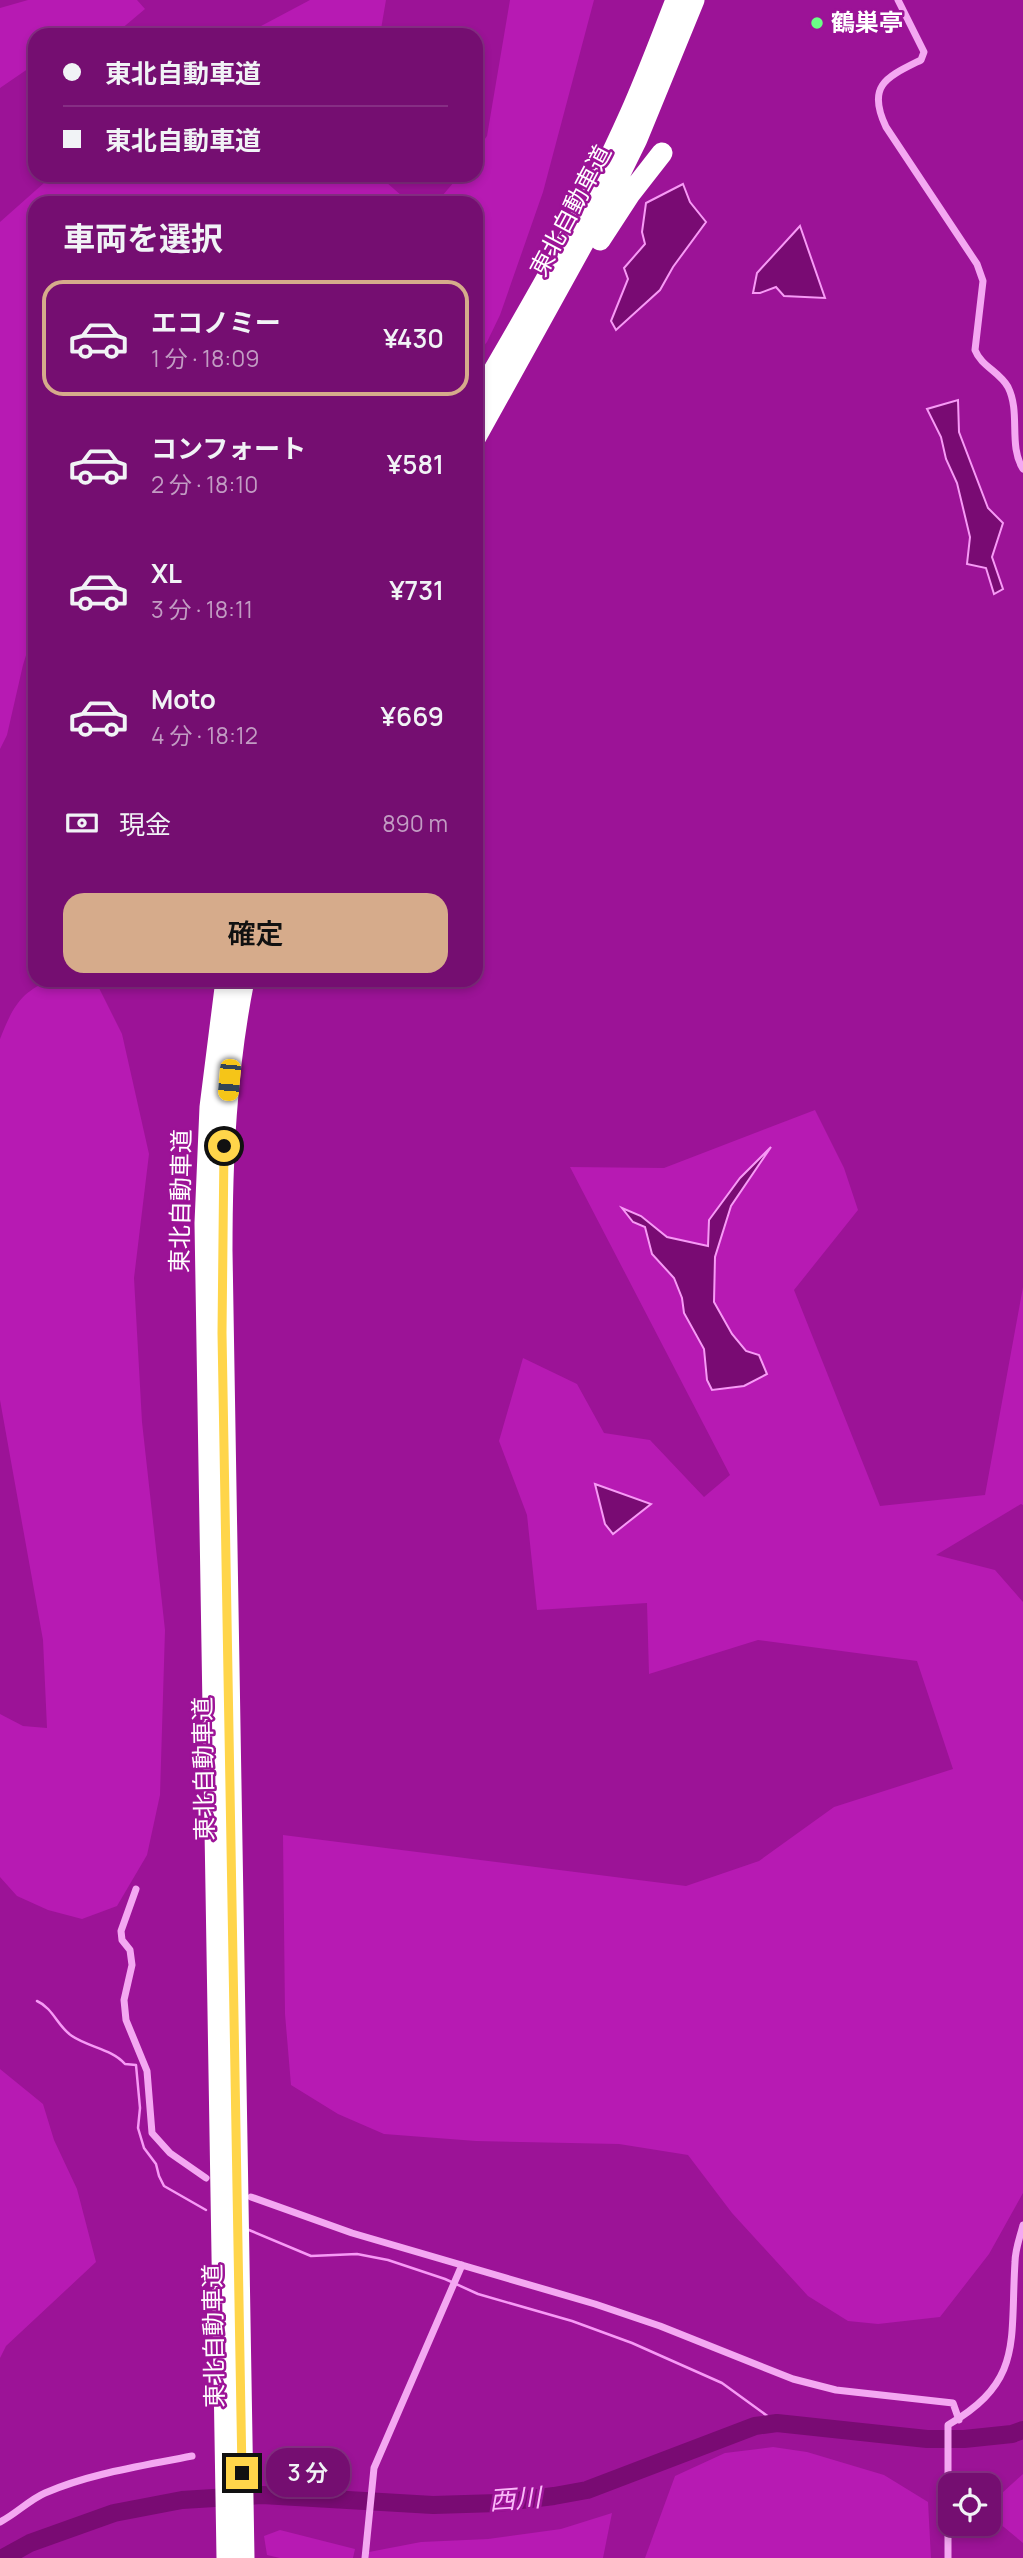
<!DOCTYPE html>
<html lang="ja">
<meta charset="utf-8">
<style>
body{margin:0;font-family:Manrope,"Noto Sans JP",sans-serif;background:#7a1776;color:#f1f3f6;height:100vh;display:flex;flex-direction:column;font-size:26px;white-space:nowrap}
*{box-sizing:border-box;margin:0}
p{font-size:23px;color:#c29cc3}
.icon{flex:none;width:38px;height:38px;fill:none;stroke:currentColor;stroke-width:2;stroke-linecap:round;stroke-linejoin:round}
.map{position:relative;flex:1;overflow:hidden}
.side{position:absolute;left:28px;top:196px;width:455px;height:791px;display:flex;flex-direction:column;background:#750e71;border-radius:21px;box-shadow:0 4px 10px #0003,0 0 0 2px #862e84}
.side>*{flex:none}
.banner{position:absolute;left:28px;top:28px;width:455px;height:154px;border-radius:21px;box-shadow:0 4px 10px #0003,0 0 0 2px #862e84;display:grid;align-content:center;height:154px;padding:0 35px;background:#750e71}
.fabs{position:absolute;left:938px;top:2473px;display:grid;gap:14px}
.fabs a{display:grid;place-items:center;width:63px;height:63px;border-radius:14px;background:#750e71;box-shadow:0 4px 10px #0003,0 0 0 2px #862e84;font-size:35px}
.end{position:absolute;width:32px;height:32px;margin:-16px;border:9px solid #ffd54a;background:#111;box-shadow:0 0 0 4px #111}
.from{border-radius:50%}
.bubble{position:absolute;height:49px;border-radius:21px;background:#750e71;box-shadow:0 4px 10px #0003,0 0 0 2px #862e84;font-size:23px;font-weight:600;line-height:49px;text-align:center}
.car{position:absolute;width:21px;height:42px;margin:-21px -10px;border-radius:9px;box-shadow:0 0 5px 2px #0007;background:linear-gradient(#f5c518 24%,#345 0 40%,#f5c518 0 76%,#345 0 86%,#f5c518 0)}
.banner b{display:flex;align-items:center;gap:24px;height:66px;font-size:26px}
.banner b+b{border-top:2px solid #862e84}
.banner i{width:18px;height:18px;background:#f1f3f6}
ul{padding:0;list-style:none}
li{display:flex;align-items:center;gap:21px;height:116px;margin:0 14px 10px;padding:0 21px;border:4px solid transparent;border-radius:21px}
li div{flex:1}
li b{display:block;font-size:26px}
li em{font-style:normal;font-weight:600}
li.current{border-color:#d6ab8b}
li>.icon{width:63px;height:63px;stroke-width:1.5}
h2{padding:0 35px;font-size:32px;line-height:84px}
.pay{display:flex;align-items:center;gap:18px;height:77px;padding:0 35px;font-size:26px}
.pay p{margin-inline-start:auto}
.cta{display:flex;gap:14px;margin-top:auto;padding:14px 35px}
.cta a{flex:1;height:80px;border-radius:21px;background:#d6ab8b;color:#111;font-size:28px;font-weight:600;line-height:80px;text-align:center}
.map>svg:first-child{display:block}
.green{fill:#b71ab3}
.water{fill:#790b73;stroke:#f79af6;stroke-width:2}
.lines{fill:none;stroke-linecap:round;stroke-linejoin:round}
.stream{stroke:#f79af6;stroke-width:2.5}
.river{stroke:#790b73;stroke-width:18}
.street{stroke:#f4a8f2;stroke-width:7}
.highway{stroke:#fff;stroke-width:21}
.route{stroke:#ffd54a;stroke-width:9}
.poi-dot{fill:#6bff86;stroke:#9c1397;stroke-width:2.5}
.labels{text-anchor:middle;stroke-width:5;stroke-linejoin:round;paint-order:stroke}
.poi-label{font-size:24px;font-weight:bold;fill:#fff;stroke:#9c1397;text-anchor:start}
.street-label{font-size:24px;fill:#fff;stroke:#9c1397}
.water-label{font-size:26px;font-style:italic;fill:#fab9f9;stroke:#9c1397}
</style>
<div class="map">
<svg width="1023" height="2558" viewBox="0 0 1023 2558">
<rect width="100%" height="100%" fill="#9c1397"/>
<!-- green -->
<path class="green" d="M28,0H137L145,9L120,30L107,35H35V64L0,88V8Z
M310,0H386L380,35H244Z
M510,0H594L543,192L500,315L487,342L476,355V203H436L460,175H476V151L487,136Z
M53,175H378L410,203H35V626L23,665L7,735L0,749V222Z
M52,980H87L97,984L122,1034L149,1154L134,1278L142,1422L165,1630L160,1795L147,1855L117,1906L82,1919L48,1910L17,1896L0,1877V1714L23,1726L47,1728L43,1640L0,1400V1039C12,1009 20,991 52,980Z
M815,1110L844,1168L858,1210L794,1290L880,1506L985,1495L1023,1287V1505L1021,1504L936,1555L995,1570L1023,1602V2193L989,2254L940,2317L878,2324L848,2321L808,2296L732,2213L688,2155L619,2144L476,2141L384,2134L338,2114L291,2085L285,2014L283,1835L686,1886L759,1861L834,1807L953,1769L917,1661L758,1640L649,1674L647,1603L537,1610L527,1515L499,1441L523,1358L577,1384L604,1433L650,1440L704,1497L730,1475L570,1167L664,1168Z
M0,2069L43,2104L54,2140L77,2189L96,2262L6,2346L0,2358Z
M773,2447L807,2452L884,2475L928,2502L931,2558H645L675,2476L725,2453Z
M1023,2474V2543L993,2518L992,2502Z
M612,2513L603,2558H369V2552L421,2542L488,2539L561,2529Z
M280,2530L355,2549L353,2558H280L267,2555L264,2536Z"/>
<!-- water -->
<path class="water" d="M683,184L690,202L706,222L673,267L660,290L616,330L611,321L628,279L624,268L645,244L642,232L646,203Z
M800,226L825,298L784,296L776,287L760,293H753L757,273Z
M958,400L959,432L988,508L1003,523L992,557L1003,589L994,594L986,568L967,564L970,537L957,483L946,459L941,437L927,409Z
M771,1147L731,1206L715,1257L714,1302L732,1334L746,1351L759,1355L767,1374L744,1386L712,1390L707,1380L704,1349L684,1313L682,1298L674,1278L652,1254L645,1227L633,1222L622,1208L641,1216L667,1237L708,1246L709,1220L740,1178Z
M595,1484L651,1504L613,1534L605,1524Z"/>
<g class="lines">
<!-- stream -->
<path class="stream" d="M37,2001C53,2008 58,2027 72,2036C88,2047 112,2049 125,2064L136,2065L140,2108L138,2128L144,2148L156,2164L159,2176L164,2186L206,2210
M249,2230L311,2256L357,2254L388,2260L445,2279L478,2294L572,2321L632,2343L722,2383L777,2423"/>
<!-- river -->
<path class="river" d="M3,2558L30,2543L114,2513L182,2500L262,2495L433,2505L498,2503L554,2496L587,2490L755,2426L777,2423L927,2439H964L1012,2434L1023,2430"/>
<!-- street -->
<path class="street" d="M898,0L924,52L921,60C887,77 866,85 886,127L977,264L983,281L975,350C981,366 1000,372 1008,387C1021,413 1008,445 1023,469
M136,1889L121,1931L122,1940L130,1950L132,1965L124,2000L126,2020L147,2071L152,2133L170,2153L206,2178
M251,2197L352,2233L595,2304L660,2326L793,2379L836,2390L953,2403L959,2420
M0,2522C16,2514 29,2500 45,2493C91,2473 143,2466 192,2456
M365,2558L374,2468L462,2265
M948,2558V2425C1023,2381 1010,2344 1015,2262C1015,2250 1020,2237 1023,2225"/>
<!-- highway -->
<path class="highway" d="M600,240L630,194L662,153
M476,401C531,307 586,213 630,114C647,76 661,38 676,0
M476,437L605,204L637,139L694,0
M226,980L210,1107L205,1223L227,2558
M244,2558L222,1251C222,1160 226,1070 244,980"/>
</g>
<g class="lines">
<!-- route -->
<path class="route" d="M224,1146L222,1333L242,2473"/>
</g>
<!-- markers -->
<circle class="poi-dot" cx="817" cy="23" r="7"/>
<g class="labels">
<!-- poi labels -->
<g class="poi-label">
<text x="831" y="31">鶴巣亭</text>
</g>
<!-- street labels -->
<g class="street-label">
<text transform="translate(571 211) rotate(-62)" y="8">東北自動車道</text>
<text transform="translate(181 1201) rotate(-89)" y="8">東北自動車道</text>
<text transform="translate(204 1769) rotate(-91)" y="8">東北自動車道</text>
<text transform="translate(214 2336) rotate(-91)" y="8">東北自動車道</text>
</g>
<!-- water labels -->
<g class="water-label">
<text transform="translate(515 2499) rotate(-4)" y="9">西川</text>
</g>
</g>
</svg>
<div class="fabs">
<a><svg class="icon" aria-label="locate" viewBox="0 0 24 24"><circle cx="12" cy="12" r="6"/><path d="M12 2v4M12 18v4M2 12h4M18 12h4"/></svg></a>
</div>
<i class="end from" style="left:224px;top:1146px"></i>
<i class="end" style="left:242px;top:2473px"></i>
<div class="bubble" style="left:266px;top:2448px;width:84px">3 分</div>
<i class="car" style="left:229px;top:1080px;rotate:185deg"></i>
<div class="banner">
<b><i class="from"></i>東北自動車道</b>
<b><i></i>東北自動車道</b>
</div>
<section class="side">
<h2>車両を選択</h2>
<ul>
<li class="current"><svg class="icon" aria-label="car" viewBox="0 0 24 24"><path d="M5 17H2v-5l4-1 3-4h7l3 4 3 1v5h-3M9 17h6M6 11h13"/><circle cx="7" cy="17" r="2"/><circle cx="17" cy="17" r="2"/></svg><div><b>エコノミー</b><p>1 分 · 18:09</p></div><em>¥430</em></li>
<li><svg class="icon" aria-label="car" viewBox="0 0 24 24"><path d="M5 17H2v-5l4-1 3-4h7l3 4 3 1v5h-3M9 17h6M6 11h13"/><circle cx="7" cy="17" r="2"/><circle cx="17" cy="17" r="2"/></svg><div><b>コンフォート</b><p>2 分 · 18:10</p></div><em>¥581</em></li>
<li><svg class="icon" aria-label="car" viewBox="0 0 24 24"><path d="M5 17H2v-5l4-1 3-4h7l3 4 3 1v5h-3M9 17h6M6 11h13"/><circle cx="7" cy="17" r="2"/><circle cx="17" cy="17" r="2"/></svg><div><b>XL</b><p>3 分 · 18:11</p></div><em>¥731</em></li>
<li><svg class="icon" aria-label="car" viewBox="0 0 24 24"><path d="M5 17H2v-5l4-1 3-4h7l3 4 3 1v5h-3M9 17h6M6 11h13"/><circle cx="7" cy="17" r="2"/><circle cx="17" cy="17" r="2"/></svg><div><b>Moto</b><p>4 分 · 18:12</p></div><em>¥669</em></li>
</ul>
<div class="pay"><svg class="icon" aria-label="cash" viewBox="0 0 24 24"><path d="M3 7h18v10H3z"/><circle cx="12" cy="12" r="2"/></svg>現金<p>890 m</p></div>
<div class="cta"><a>確定</a></div>
</section>
</div>
